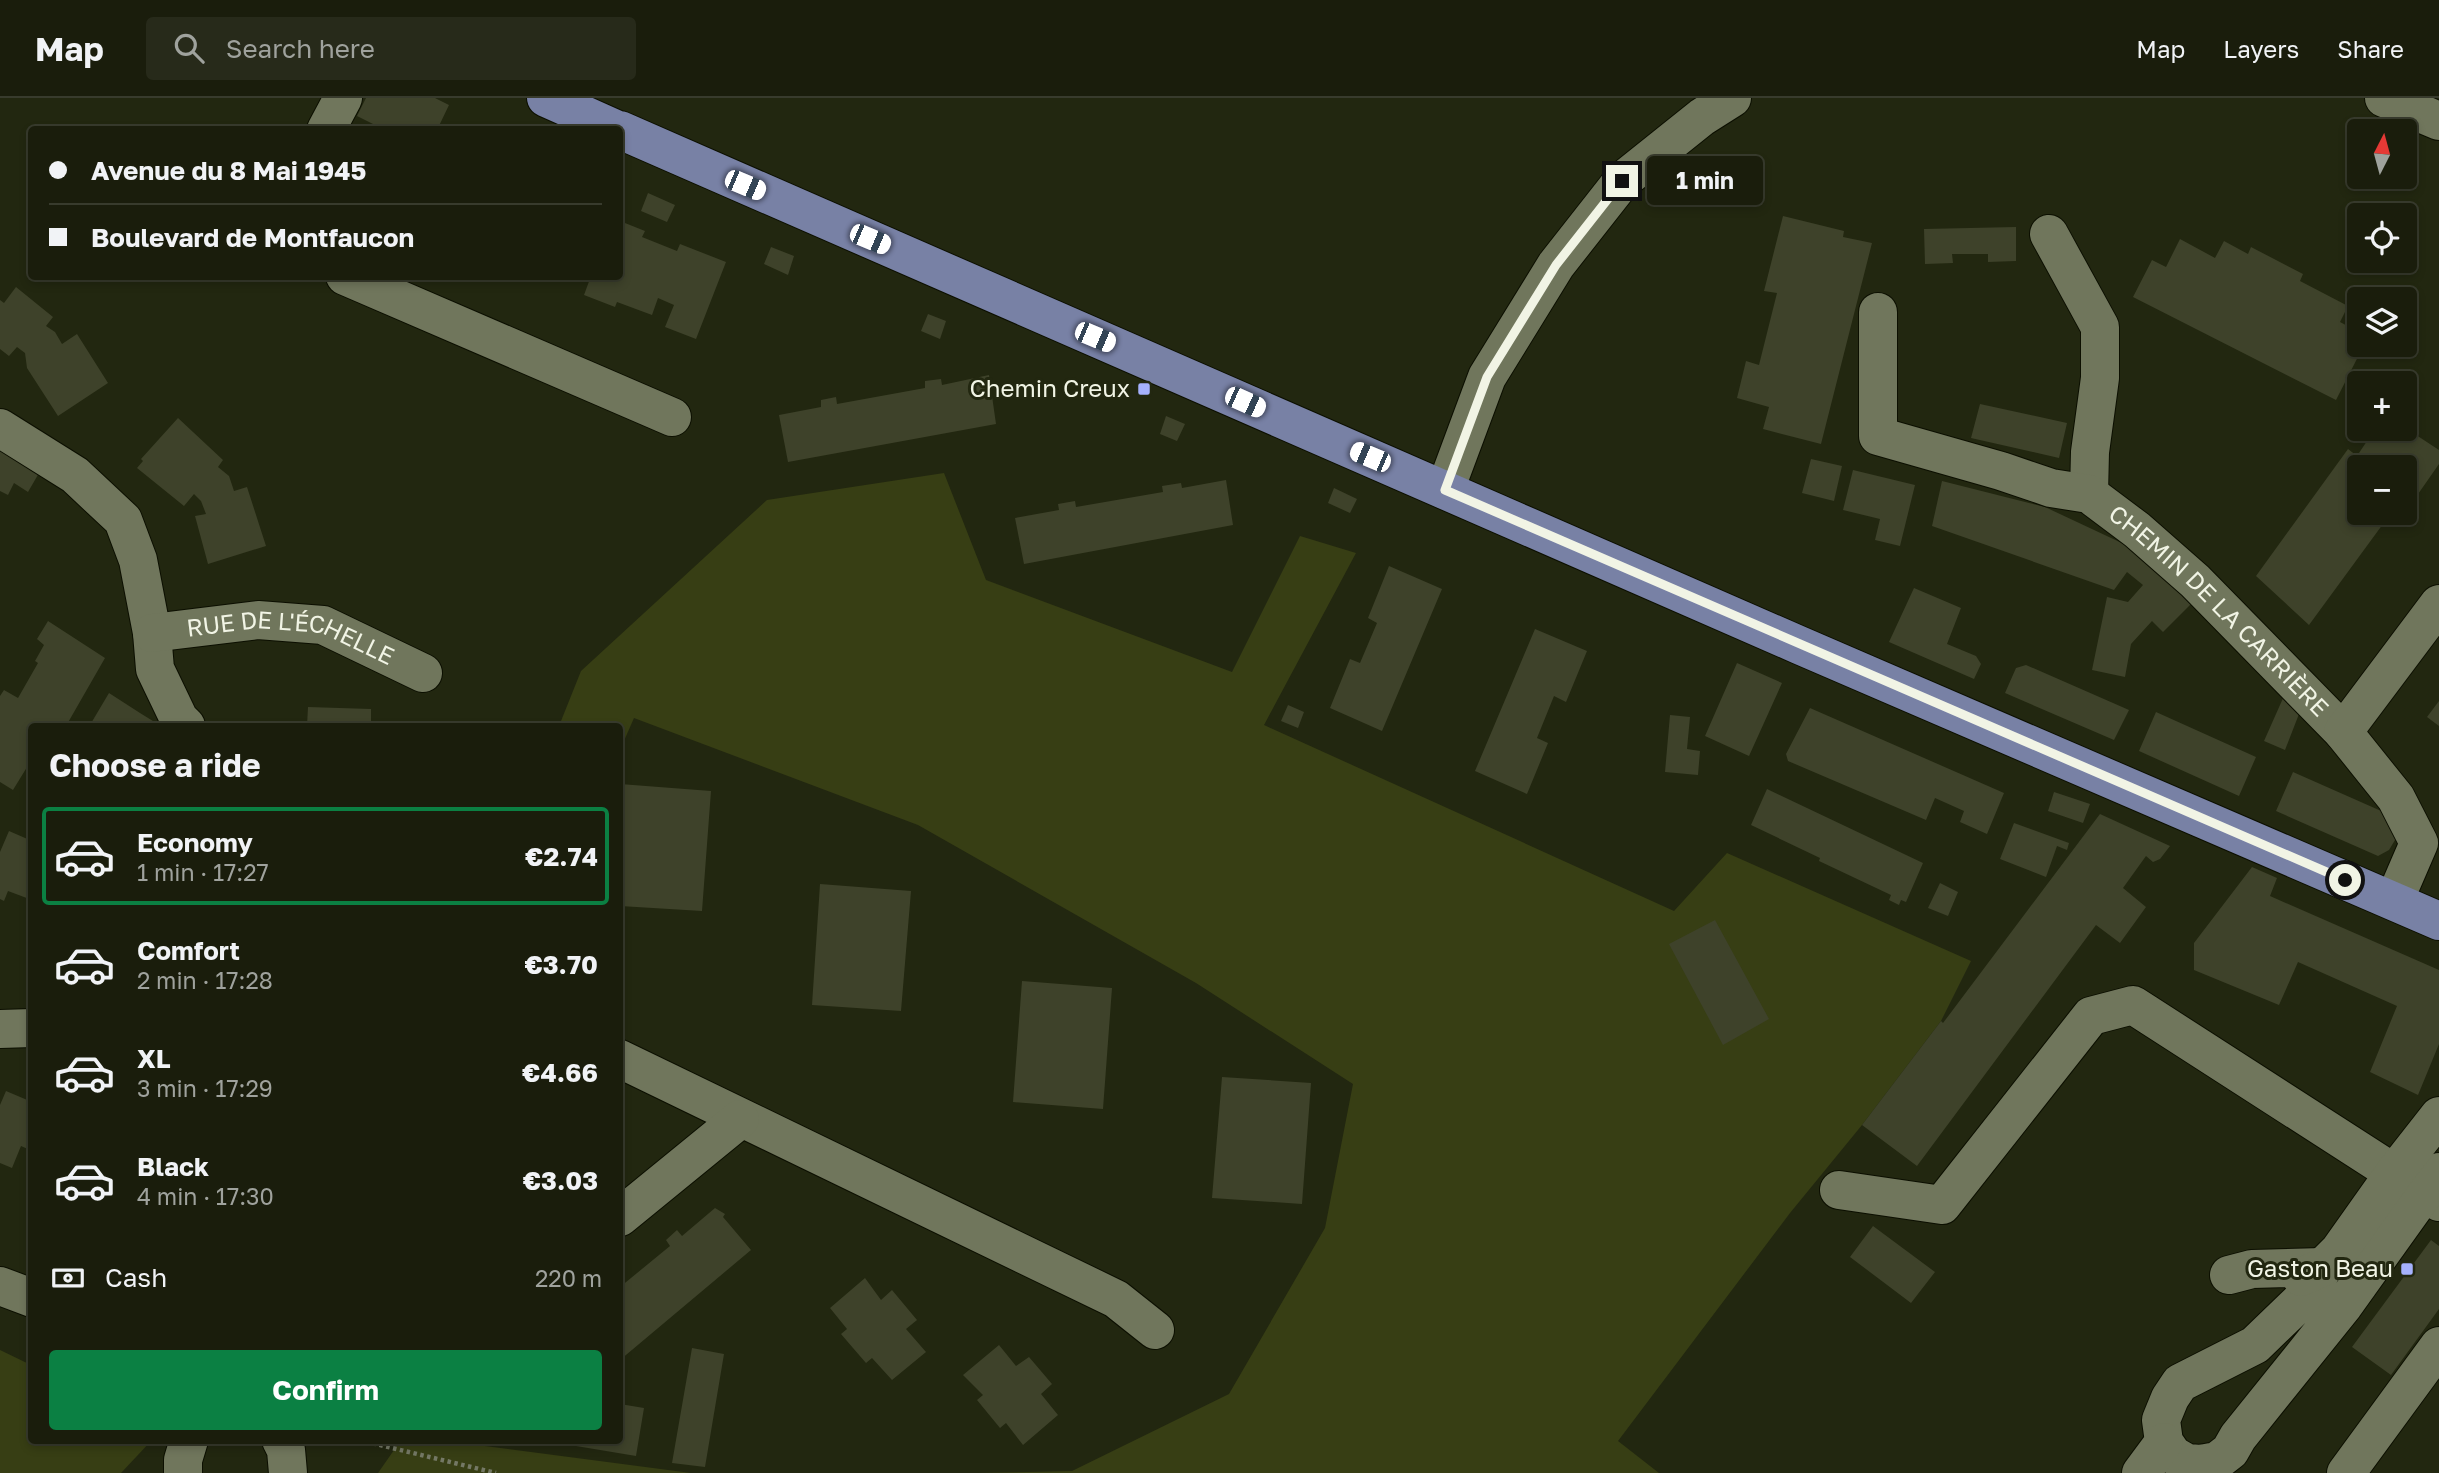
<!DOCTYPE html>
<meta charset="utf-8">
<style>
body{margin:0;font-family:"Golos Text",sans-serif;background:#272a1a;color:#f1f3f6;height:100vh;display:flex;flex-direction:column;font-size:26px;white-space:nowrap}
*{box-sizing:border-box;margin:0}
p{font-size:23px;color:#9fa29d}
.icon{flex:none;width:38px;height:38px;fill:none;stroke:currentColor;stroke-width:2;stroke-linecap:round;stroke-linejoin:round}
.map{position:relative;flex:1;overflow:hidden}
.panel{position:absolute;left:28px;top:625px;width:595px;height:721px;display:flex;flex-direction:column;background:#1a1d0c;border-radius:7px;box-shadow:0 4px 10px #0003,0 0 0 2px #383b2d}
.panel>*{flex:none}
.banner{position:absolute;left:28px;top:28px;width:595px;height:154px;border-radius:7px;box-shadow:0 4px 10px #0003,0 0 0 2px #383b2d;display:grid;align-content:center;height:154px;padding:0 21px;background:#1a1d0c}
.needle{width:46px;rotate:6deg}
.controls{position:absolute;left:2347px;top:21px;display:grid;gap:14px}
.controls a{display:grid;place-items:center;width:70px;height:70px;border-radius:7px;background:#1a1d0c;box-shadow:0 4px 10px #0003,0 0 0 2px #383b2d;font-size:35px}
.end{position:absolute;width:32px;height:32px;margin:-16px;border:9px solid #f1f4e5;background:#111;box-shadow:0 0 0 4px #111}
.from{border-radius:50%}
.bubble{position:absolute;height:49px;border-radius:7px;background:#1a1d0c;box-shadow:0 4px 10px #0003,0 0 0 2px #383b2d;font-size:23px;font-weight:700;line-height:49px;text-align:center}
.car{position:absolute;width:21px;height:42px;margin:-21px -10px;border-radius:9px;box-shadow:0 0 5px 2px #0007;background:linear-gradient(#fff 24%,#345 0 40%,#fff 0 76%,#345 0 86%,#fff 0)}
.banner b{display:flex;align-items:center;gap:24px;height:66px;font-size:26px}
.banner b+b{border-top:2px solid #383b2d}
.banner i{width:18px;height:18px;background:#f1f3f6}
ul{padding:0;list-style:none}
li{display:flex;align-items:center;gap:21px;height:98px;margin:0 14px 10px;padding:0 7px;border:4px solid transparent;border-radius:7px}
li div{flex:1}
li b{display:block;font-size:26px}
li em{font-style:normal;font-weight:700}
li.current{border-color:#0b8043}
li>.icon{width:63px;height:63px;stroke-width:1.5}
h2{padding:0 21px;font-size:32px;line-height:84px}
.pay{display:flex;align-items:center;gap:18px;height:77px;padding:0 21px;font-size:26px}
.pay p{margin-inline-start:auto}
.button{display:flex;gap:14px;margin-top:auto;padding:14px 21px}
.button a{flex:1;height:80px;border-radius:7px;background:#0b8043;color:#fff;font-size:28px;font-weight:700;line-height:80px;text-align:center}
header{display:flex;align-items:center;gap:42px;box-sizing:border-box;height:98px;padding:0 35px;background:#1a1d0c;border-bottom:2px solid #383b2d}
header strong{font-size:33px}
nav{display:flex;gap:38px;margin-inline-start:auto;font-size:24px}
.search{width:490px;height:63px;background:#272a1a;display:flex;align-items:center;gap:18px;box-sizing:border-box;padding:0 24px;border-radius:7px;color:#9fa29d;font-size:26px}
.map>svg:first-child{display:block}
.green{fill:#373e14}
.building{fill:#3e422a}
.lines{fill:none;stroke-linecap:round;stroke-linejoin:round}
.minor-casing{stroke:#0c0f00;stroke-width:40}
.major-casing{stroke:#0c0f00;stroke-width:40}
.path{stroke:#747865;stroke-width:4.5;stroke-dasharray:3.5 3.5;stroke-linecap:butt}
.minor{stroke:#70765c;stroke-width:38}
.major{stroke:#7881a5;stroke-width:38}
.route{stroke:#f1f4e5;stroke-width:9}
.poi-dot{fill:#a5b1fc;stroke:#222710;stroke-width:2.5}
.labels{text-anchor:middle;stroke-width:6;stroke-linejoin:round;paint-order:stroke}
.poi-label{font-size:24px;fill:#f1f4e5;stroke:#222710;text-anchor:end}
.street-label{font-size:24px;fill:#f1f4e5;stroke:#222710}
</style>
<header>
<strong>Map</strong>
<div class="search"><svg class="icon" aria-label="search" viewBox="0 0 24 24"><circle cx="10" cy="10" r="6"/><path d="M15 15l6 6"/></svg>Search here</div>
<nav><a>Map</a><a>Layers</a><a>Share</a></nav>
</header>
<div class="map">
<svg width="2439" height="1375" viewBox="0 0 2439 1375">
<rect width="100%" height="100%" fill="#222710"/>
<!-- green -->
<path class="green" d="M944,375L986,482L1232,574L1300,438L1356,455L1264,627L1674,813L1727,755L1971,863L1941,923L1862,1027L1790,1115L1618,1343L1659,1375H977L1072,1373L1229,1296L1325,1130L1353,986L1196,885L918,727L634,620L620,652V628H559L581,573L767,402Z
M0,1252L31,1267L32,1342H152L121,1375H0Z
M401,1342H439L691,1375H378Z"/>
<!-- building -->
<path class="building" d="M366,0H435L449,7L437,32H385L357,18Z
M648,95L675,107L667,124L641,113Z
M1783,118L1844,133L1843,139L1872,145L1821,346L1763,331L1769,309L1737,300L1746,263L1759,267L1777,195L1764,193Z
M620,123L645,133L642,139L677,153L680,146L726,164L696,241L665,229L674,207L658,200L652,217L617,204L615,209L584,197L591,178H620Z
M2016,129V163L1988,164V156H1952L1953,165L1925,166L1924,131Z
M2180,141L2215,160L2224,143L2248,156L2251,149L2303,176L2300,183L2348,208L2340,224L2359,234V247H2364L2336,302L2133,199L2152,162L2166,169Z
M771,149L794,158L788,177L764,166Z
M16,189L53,219L46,228L55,234L62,246L77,236L108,285L58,318L27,270L25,255L17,249L9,258L0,251V202L4,205Z
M928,216L946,223L940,241L921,233Z
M989,277L996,326L788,364L779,317L821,309V302L836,299L837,306L925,290V283L941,281L942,287Z
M1980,306L2067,325L2059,360L1971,340Z
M1166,318L1185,326L1177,343L1160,336Z
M178,320L223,362L218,369L229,378L234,393L247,389L266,448L208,466L195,418L206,416L201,403L194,396L184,408L137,370L143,363L141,361Z
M2404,329L2439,352V366L2416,399L2407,393L2404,397V369H2359V415H2391L2309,527L2256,478L2348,351L2357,358L2375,331H2404Z
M0,348L39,375L28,394L14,385L8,397L0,393Z
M1811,361L1842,368L1834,403L1802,395Z
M1853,372L1915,387L1900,448L1875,442L1880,421L1843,412Z
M1226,382L1233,427L1024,466L1015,420L1059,412L1058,406L1075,403L1076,409L1163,394L1162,388L1181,385L1182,390Z
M1942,383L2045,409L2141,454L2192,505L2163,534L2152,523L2131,546L2125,579L2092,572L2107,499L2128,504L2143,487L2127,474L2114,492L1932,428Z
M1334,390L1357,401L1350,415L1328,405Z
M1389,468L1442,491L1382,633L1330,610L1350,561L1360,565L1377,525L1368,520Z
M1914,490L1961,510L1947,546L1976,558L1981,566L1974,581L1889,544Z
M48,523L105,560L66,628L55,623L52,628H32V661L13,692L0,684V598L4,592L18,600L38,565L35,563L44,547L37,541Z
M1535,531L1587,553L1566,604L1554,598L1537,640L1548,645L1527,696L1475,673Z
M1737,565L1782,585L1749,658L1705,638Z
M2026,567L2129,612L2114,642L2005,595L2016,570Z
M109,595L140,615L161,628L90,627Z
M2284,598L2299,616L2285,652L2264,643Z
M2439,603V628L2427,619Z
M1288,607L1304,614L1298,630L1281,623Z
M308,609L371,611V628H307Z
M1810,610L2004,695L1987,736L1960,724L1964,713L1935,700L1926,722L1788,663L1786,656Z
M2156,614L2256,659L2239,698L2139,653Z
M1670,617L1690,619L1687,651L1700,653L1698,677L1665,674Z
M2293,674L2388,716L2398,737L2389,752L2378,758L2276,713Z
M620,686L711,693L702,813L620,808Z
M1767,691L1923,765L1906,804L1901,802L1899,807L1889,802L1891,797L1819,763L1820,760L1751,727Z
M2054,694L2090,706L2083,725L2048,713Z
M2100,716L2170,748L2160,761L2153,764L2146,758L2123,790L2146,809L2120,845L2096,827L1917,1068L1862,1027L1941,923L1943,925Z
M2014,725L2069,745L2067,752L2057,748L2046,779L2000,761Z
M9,733L32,743V802L8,793L4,803L0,801V754Z
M2252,769L2277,780L2270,798L2439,872V946L2418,997L2370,974L2397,908L2298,864L2279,907L2194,872V845Z
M1940,785L1958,794L1948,818L1928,810Z
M820,786L911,793L901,913L812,907Z
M1715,822L1769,921L1723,947L1669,846Z
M1022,883L1112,890L1103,1011L1013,1004Z
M1222,979L1311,985L1302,1106L1212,1100Z
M6,993L32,1004V1061L27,1059L30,1052L21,1048L12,1070L0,1065V1007Z
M715,1110L725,1116L723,1119L751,1152L620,1262V1189L670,1148L666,1142L677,1132L682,1138Z
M1873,1128L1935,1174L1911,1205L1850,1159Z
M2431,1142L2439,1148V1211L2391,1277L2352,1249Z
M865,1180L881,1202L892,1192L917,1222L906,1231L926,1254L892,1282L872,1260L866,1265L853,1250L841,1236L847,1231L830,1210Z
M999,1247L1016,1268L1029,1259L1052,1286L1041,1296L1058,1317L1023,1347L1006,1325L1000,1330L977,1302L983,1297L963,1277Z
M692,1250L724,1256L705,1369L672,1365Z
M620,1306L644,1310L636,1358L570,1347L571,1342H620Z"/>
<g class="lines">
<defs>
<g id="minor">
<path d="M2384,0L2439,23"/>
<path d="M326,32L343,0"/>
<path d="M2049,136L2100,229V280L2090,354L2089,396"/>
<path d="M345,178L672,319"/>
<path id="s1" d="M1878,214V338L2001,373L2051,390L2089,396L2137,432L2195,483L2343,634"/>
<path d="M0,330L75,377L123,422L138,462L152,535L155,571L179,621L186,628"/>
<path d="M1445,392L1487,279L1556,167L1622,83L1702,19L1732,0"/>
<path id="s2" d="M152,535L258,522L323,527L423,575"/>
<path d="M2394,803L2419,745L2396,700L2343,634L2439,506"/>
<path d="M0,931L32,930"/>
<path d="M620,961L1116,1201L1155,1232"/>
<path d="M1839,1092L1942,1107L2091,918L2133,907L2439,1104"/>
<path d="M620,1119L740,1021"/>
<path d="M2229,1177L2252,1171L2323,1169L2312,1192L2255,1247L2180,1285L2170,1300L2161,1322L2164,1344L2173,1357L2187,1365L2201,1366L2217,1363L2230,1353L2238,1339L2344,1207L2439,1074"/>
<path d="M2301,1179L2323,1169L2339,1153L2395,1074L2439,1018"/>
<path d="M0,1188L32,1200"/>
<path d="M281,1342L286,1352L288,1375"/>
<path d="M183,1375V1362L189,1342"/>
<path d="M2141,1375L2164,1344"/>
<path d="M2346,1375L2439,1248"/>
</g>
<path id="major" d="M546,0L618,32
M620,32L1799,547L2439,823"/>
</defs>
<!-- minor casing -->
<use href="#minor" class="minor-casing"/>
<!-- major casing -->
<use href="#major" class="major-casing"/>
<!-- path -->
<path class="path" d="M359,1342L496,1375"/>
<!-- minor -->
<use href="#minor" class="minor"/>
<!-- major -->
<use href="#major" class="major"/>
</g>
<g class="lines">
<!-- route -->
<path class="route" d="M1622,83L1556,167L1487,279L1445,392L2345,782"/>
</g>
<!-- markers -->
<g class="poi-dot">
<rect x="1137" y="284" width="14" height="14" rx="3.5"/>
<rect x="2400" y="1164" width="14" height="14" rx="3.5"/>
</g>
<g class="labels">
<!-- poi labels -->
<g class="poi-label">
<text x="1130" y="299">Chemin Creux</text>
<text x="2393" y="1179">Gaston Beau</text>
</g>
<!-- street labels -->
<g class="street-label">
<text dy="8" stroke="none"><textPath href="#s1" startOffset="518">CHEMIN DE LA CARRIÈRE</textPath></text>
<text dy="8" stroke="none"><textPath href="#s2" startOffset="142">RUE DE L'ÉCHELLE</textPath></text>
</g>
</g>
</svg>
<div class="controls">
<a><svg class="needle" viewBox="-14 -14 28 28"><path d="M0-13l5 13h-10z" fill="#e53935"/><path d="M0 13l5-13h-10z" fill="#9fa29d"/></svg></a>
<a><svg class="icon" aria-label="locate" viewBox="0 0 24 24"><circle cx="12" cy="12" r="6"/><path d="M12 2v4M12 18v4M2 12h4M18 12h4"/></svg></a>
<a><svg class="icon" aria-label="layers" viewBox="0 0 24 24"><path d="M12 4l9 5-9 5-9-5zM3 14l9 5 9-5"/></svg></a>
<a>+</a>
<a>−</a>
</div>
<i class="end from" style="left:2345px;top:782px"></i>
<i class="end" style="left:1622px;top:83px"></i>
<div class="bubble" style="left:1647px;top:58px;width:116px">1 min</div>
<i class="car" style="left:745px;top:87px;rotate:113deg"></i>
<i class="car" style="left:870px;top:141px;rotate:113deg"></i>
<i class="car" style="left:1095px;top:239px;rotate:113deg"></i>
<i class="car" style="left:1245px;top:304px;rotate:114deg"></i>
<i class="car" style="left:1370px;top:359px;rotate:293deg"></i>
<div class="banner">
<b><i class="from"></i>Avenue du 8 Mai 1945</b>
<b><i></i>Boulevard de Montfaucon</b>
</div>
<section class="panel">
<h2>Choose a ride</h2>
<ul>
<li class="current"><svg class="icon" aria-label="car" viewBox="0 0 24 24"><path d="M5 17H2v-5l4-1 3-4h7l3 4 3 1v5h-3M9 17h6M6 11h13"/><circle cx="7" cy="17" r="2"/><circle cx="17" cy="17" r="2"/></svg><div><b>Economy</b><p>1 min · 17:27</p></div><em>€2.74</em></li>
<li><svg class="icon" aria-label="car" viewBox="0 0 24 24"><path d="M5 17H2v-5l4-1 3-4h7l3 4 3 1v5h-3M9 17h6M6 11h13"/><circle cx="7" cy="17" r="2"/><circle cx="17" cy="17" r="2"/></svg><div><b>Comfort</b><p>2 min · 17:28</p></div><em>€3.70</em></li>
<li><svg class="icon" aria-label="car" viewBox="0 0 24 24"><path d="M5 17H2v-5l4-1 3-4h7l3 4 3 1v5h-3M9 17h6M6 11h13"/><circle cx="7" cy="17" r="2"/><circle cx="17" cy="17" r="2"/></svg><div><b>XL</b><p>3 min · 17:29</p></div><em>€4.66</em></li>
<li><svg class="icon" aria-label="car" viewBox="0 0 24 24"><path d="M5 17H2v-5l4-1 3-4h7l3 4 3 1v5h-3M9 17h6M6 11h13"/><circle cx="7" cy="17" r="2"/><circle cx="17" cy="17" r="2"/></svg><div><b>Black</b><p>4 min · 17:30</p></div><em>€3.03</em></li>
</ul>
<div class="pay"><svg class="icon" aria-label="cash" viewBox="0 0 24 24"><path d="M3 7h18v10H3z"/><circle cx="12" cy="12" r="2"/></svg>Cash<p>220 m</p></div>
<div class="button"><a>Confirm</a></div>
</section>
</div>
